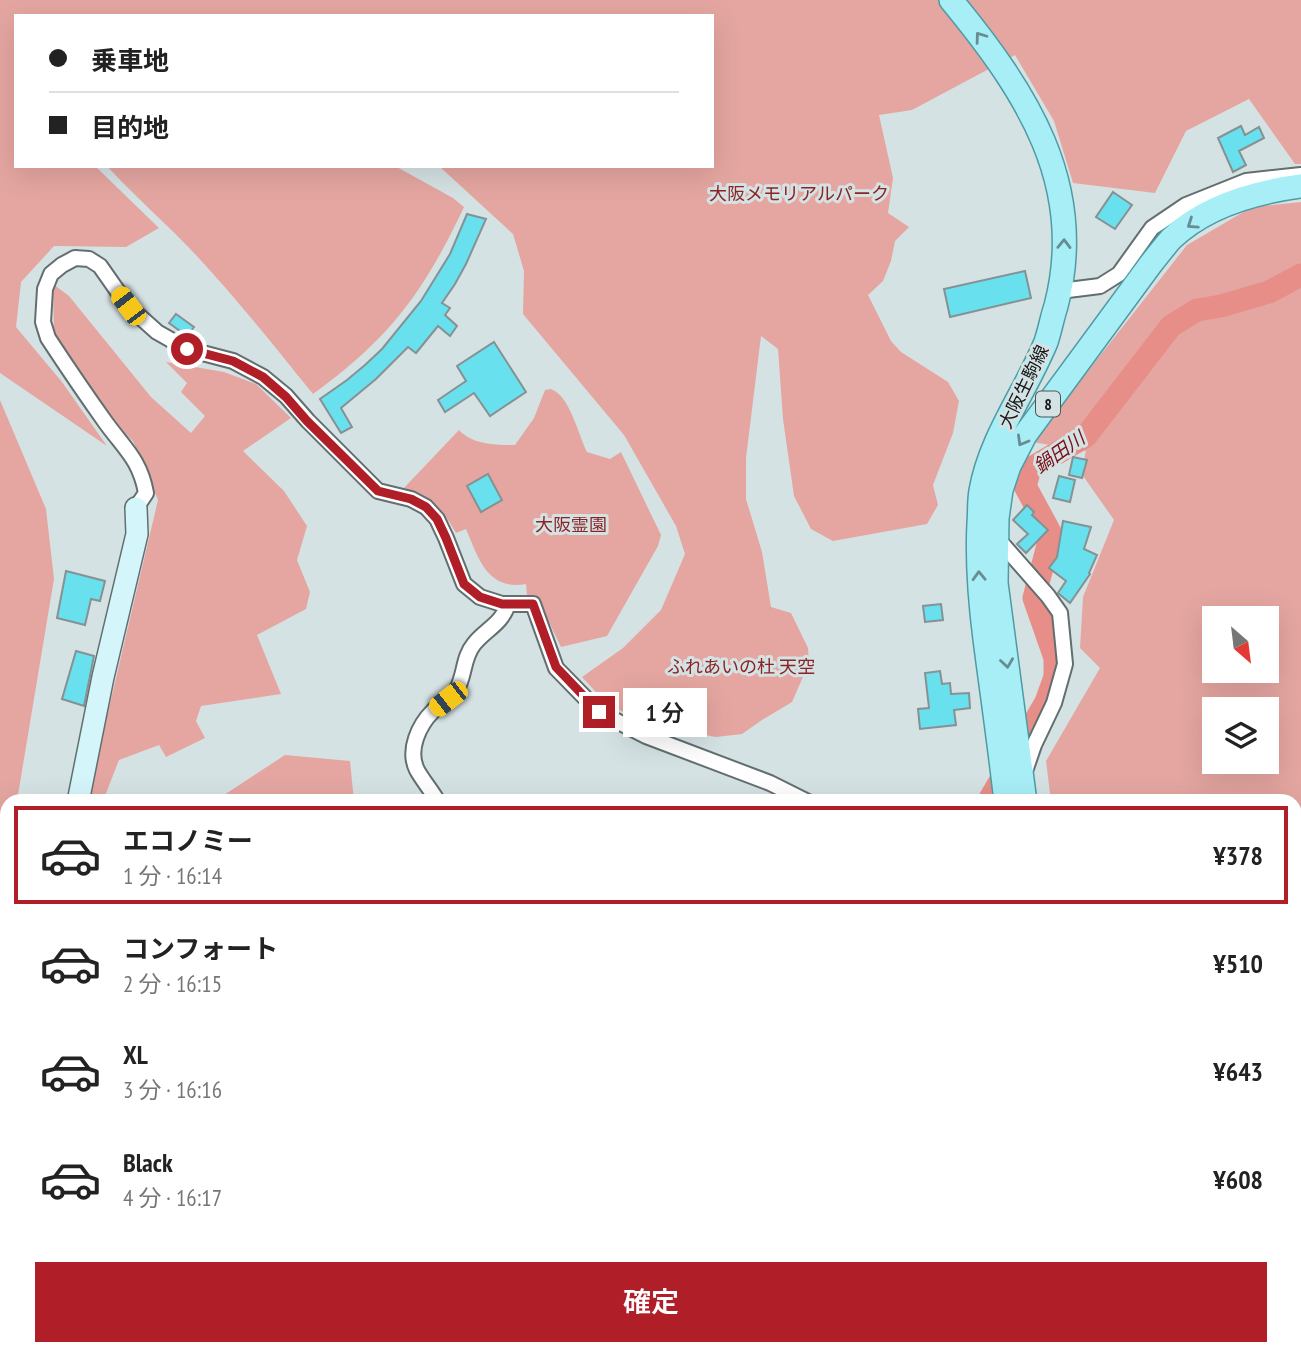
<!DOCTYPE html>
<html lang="ja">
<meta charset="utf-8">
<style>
body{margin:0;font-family:"PT Sans Narrow","Noto Sans JP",sans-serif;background:#f6f6f6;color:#222;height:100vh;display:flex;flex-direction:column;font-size:26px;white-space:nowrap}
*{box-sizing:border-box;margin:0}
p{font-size:23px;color:#767676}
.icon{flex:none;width:38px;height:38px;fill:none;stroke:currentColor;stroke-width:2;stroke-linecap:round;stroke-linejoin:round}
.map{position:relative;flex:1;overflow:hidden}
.details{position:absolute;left:0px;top:794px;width:1302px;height:562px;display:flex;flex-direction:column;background:#fff;border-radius:21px 21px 0 0;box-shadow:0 7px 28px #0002}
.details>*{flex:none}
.top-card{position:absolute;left:14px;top:14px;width:700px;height:154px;border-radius:0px;box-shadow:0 7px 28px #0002;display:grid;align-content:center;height:154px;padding:0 35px;background:#fff}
.needle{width:46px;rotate:152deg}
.buttons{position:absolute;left:1202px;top:606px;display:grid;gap:14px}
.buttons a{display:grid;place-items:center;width:77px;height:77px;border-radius:0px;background:#fff;box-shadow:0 7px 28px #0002;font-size:35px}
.end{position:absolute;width:32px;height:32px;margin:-16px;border:9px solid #b01e27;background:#fff;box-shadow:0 0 0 4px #fff}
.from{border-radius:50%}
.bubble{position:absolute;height:49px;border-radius:0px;background:#fff;box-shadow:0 7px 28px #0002;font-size:23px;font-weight:600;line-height:49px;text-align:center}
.car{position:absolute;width:21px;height:42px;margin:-21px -10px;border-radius:9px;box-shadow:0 0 5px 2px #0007;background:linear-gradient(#f5c518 24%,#345 0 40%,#f5c518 0 76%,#345 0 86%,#f5c518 0)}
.top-card b{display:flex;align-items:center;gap:24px;height:66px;font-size:26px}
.top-card b+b{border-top:2px solid #e0e0e0}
.top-card i{width:18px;height:18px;background:#222}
ul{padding:12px 0 0;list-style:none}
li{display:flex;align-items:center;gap:21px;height:98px;margin:0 14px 10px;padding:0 21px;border:4px solid transparent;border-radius:0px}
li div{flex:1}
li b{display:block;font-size:26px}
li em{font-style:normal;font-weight:600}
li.current{border-color:#b01e27}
li>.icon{width:63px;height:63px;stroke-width:1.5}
.action{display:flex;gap:14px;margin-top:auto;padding:14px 35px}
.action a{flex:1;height:80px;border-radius:0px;background:#b01e27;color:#fff;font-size:28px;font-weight:600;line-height:80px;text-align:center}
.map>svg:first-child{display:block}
.green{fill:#e5a6a1;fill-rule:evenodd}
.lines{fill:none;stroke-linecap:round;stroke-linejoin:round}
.river{stroke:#e78e88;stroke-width:23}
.building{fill:#68e0ee;stroke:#859193;stroke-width:2}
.street-casing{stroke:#626e6f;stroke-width:18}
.secondary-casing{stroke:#626e6f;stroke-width:24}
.primary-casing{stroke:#4e9ba4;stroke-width:26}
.street{stroke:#fff;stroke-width:14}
.secondary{stroke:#d4f6fa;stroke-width:21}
.primary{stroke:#a8eef6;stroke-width:23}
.oneway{stroke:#658d92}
.route{stroke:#b01e27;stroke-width:9}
.labels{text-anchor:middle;stroke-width:6;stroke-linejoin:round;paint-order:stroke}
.shield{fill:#d5e2e3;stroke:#4d5455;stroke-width:2}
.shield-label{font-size:16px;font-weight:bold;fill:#131718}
.park-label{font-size:18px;fill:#8b2426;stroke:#d5e2e3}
.street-label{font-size:18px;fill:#131718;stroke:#d5e2e3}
.water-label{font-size:19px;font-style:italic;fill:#7a0f17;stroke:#d5e2e3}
</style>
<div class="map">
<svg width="1301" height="1356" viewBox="0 0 1301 1356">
<rect width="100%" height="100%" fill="#d5e2e3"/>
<!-- green -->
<path class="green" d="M0,0H1301V164H1295L1249,99L1186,131L1155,193L1073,183L1054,121L1015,55L912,110L879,115L893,178L888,213L909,227L895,241L891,261L883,281L868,295L891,341L901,352L948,382L959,401L953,433L933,485L938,505L927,524L833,541L811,529L794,496L783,419L778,349L761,336L746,458V499L762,552L771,607L791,613L808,648L809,663L792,702L762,720L742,734L716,737L684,731L652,720L651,701L632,717L605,702L582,677L623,648L661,610L685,554L676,526L624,435L523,314L524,271L513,234L439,166H712V16H16V166H95L159,228L126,247L54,246L21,282L16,327L62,382L107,446L0,373Z
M107,166H395L453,198L464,207C441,256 414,304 375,342C356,361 335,378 313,394C275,347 237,299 195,254C167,224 135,197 107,166Z
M1301,202V979H1296L1295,802L1051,801L1046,761L1100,668L1080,648L1083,597L1114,520L1081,473L1086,451L1032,442L1187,245L1252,207ZM1214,618H1267V670H1214ZM1214,709H1267V761H1214Z
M53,284L69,296L151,397L191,433L205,416L181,392L187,383L166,362L224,372L256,384L291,418L243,451L284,491L307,526L297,560L310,592L306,609L257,635L281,694L201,706L196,721L205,738L166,757L159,745L119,760L103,801H87L158,500L133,441L104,413L54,340Z
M551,389C570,396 578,434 587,452L610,459L621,452L661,535L658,546L607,636L561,647L536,595H527L526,584C487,591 478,557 466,529L456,533C448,519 436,501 420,494C415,491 408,491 403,489L459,430C473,445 496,445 515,445L534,418L545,390Z
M0,400L46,509L54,579L17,801L7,802V861L0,903Z
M285,755L350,761L354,801H215Z
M0,1162L7,1171V1349H448L455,1356H0Z"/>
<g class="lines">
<!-- river -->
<path class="river" d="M988,802L1046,702L1055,677V658L1034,598L1051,534L1025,486L1030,469L1086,436L1171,326L1197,310L1221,306L1269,292L1301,275"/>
</g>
<!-- building -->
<path class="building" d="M1241,126L1245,135L1259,127L1264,138L1239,151L1246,165L1233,172L1218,138Z
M1113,192L1132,205L1115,229L1096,217Z
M467,214L486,219L466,264L455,284L442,303L450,308L445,315L457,326L450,336L438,326L416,353L408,347L376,379L341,408L352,427L341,433L320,399L347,380L365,365L382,349L421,301L450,254Z
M1025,271L1031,298L950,317L944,289Z
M176,314L194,327L187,336L169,323Z
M494,342L526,392L490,416L474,393L445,412L438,400L466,381L457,366Z
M1073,457L1087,460L1082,478L1069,475Z
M488,474L502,500L481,512L467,486Z
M1059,476L1075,480L1070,502L1053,498Z
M1027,505L1034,512L1032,515L1048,530L1026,553L1017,544L1028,534L1013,520Z
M1063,521L1091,527L1084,549L1097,555L1089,573L1090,574L1070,603L1058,593L1066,581L1049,568L1057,557Z
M66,571L105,581L100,601L91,599L85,625L57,618Z
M941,604L943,620L925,622L923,606Z
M76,651L94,656L84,706L62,699Z
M940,671L942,684L950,683L951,694L969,693L970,708L954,710L956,725L920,729L918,709L929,708L925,673Z"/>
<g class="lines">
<defs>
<path id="street" d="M1060,291L1100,286L1119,274L1152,228L1186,205L1246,181L1301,175
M136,508L146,493C140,460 125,449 106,423C86,395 67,367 48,338L43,322L45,289L51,274L62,265L75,258L89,259L100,266L128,306L157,332L187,349L233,361L263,377L286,396L308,421L378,491L411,499L426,507L437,519L446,538L464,584L480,597L502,604H533L556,668L599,712L646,736L770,783L808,802
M996,537L1048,596L1060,613L1065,664L1054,703L1034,745L1024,774
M438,802C432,791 423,781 417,770C407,750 419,725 433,711C441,703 452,699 457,689C465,675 463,657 474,644C486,629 502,624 508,604
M1295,1247L1301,1258
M712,1349L713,1356
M1113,1349L1120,1356
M596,1356L617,1353L622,1349"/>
<path id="secondary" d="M78,802L103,677L137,534L136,508
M581,1356V1349"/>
<path id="primary" d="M951,0C1025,90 1088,184 1056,306C1052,318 1050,330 1046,342C1026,391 990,438 981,491C979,502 980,513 979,523C977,562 980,600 985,639C992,693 1000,747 1006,802
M1025,802L996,583L997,518L1001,490L1009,466L1025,435L1150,265C1157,256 1164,247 1171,239C1205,206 1255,192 1301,186
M1054,1356L1056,1349
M1073,1356L1075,1349"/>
</defs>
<!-- street casing -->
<use href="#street" class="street-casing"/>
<!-- secondary casing -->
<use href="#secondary" class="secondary-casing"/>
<!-- primary casing -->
<use href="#primary" class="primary-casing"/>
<!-- street -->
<use href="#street" class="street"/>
<!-- secondary -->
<use href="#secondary" class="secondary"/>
<!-- primary -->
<use href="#primary" class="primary"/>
</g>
<!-- one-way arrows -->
<defs><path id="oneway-chevron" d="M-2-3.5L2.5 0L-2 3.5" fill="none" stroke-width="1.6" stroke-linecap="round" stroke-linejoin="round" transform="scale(1.75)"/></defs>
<g class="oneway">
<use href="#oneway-chevron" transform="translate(980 37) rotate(-126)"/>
<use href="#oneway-chevron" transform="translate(1192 224) rotate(146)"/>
<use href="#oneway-chevron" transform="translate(1064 244) rotate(-89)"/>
<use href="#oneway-chevron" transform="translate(1022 441) rotate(120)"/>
<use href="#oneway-chevron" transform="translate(979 576) rotate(-92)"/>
<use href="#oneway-chevron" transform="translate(1007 663) rotate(82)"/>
</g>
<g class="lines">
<!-- route -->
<path class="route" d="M187,349L233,361L263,377L286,397L307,421L378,491L411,499L426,507L437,519L446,538L464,584L480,597L502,604H533L556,667L599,712"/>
</g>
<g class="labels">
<!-- shield labels -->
<rect class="shield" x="1036" y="391.5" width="24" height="25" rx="5"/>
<g class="shield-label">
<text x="1048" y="410">8</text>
</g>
<!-- park labels -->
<g class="park-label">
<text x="799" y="200">大阪メモリアルパーク</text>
<text x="571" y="531">大阪霊園</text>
<text x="741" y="673">ふれあいの杜 天空</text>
</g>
<!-- street labels -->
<g class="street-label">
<text transform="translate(1024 387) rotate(-64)" y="6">大阪生駒線</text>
</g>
<!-- water labels -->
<g class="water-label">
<text transform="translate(1059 452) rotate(-35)" y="7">鍋田川</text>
</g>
</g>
</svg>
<div class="buttons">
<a><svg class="needle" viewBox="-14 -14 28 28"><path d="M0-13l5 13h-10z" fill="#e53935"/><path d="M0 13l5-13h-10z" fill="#767676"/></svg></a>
<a><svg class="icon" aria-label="layers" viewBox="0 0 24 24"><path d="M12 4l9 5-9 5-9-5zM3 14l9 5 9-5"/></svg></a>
</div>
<i class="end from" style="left:187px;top:349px"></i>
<i class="end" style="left:599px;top:712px"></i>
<div class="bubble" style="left:623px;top:688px;width:84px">1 分</div>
<i class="car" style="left:128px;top:306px;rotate:323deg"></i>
<i class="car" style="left:448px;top:699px;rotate:232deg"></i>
<div class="top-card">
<b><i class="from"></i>乗車地</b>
<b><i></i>目的地</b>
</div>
<section class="details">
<ul>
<li class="current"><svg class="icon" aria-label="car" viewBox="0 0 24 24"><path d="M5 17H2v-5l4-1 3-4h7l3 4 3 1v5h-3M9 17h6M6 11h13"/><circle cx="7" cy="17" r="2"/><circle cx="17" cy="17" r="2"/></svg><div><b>エコノミー</b><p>1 分 · 16:14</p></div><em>¥378</em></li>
<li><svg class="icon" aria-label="car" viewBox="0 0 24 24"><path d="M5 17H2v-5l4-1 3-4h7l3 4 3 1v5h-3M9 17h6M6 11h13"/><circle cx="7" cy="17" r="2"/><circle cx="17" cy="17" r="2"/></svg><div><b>コンフォート</b><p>2 分 · 16:15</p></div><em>¥510</em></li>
<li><svg class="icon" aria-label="car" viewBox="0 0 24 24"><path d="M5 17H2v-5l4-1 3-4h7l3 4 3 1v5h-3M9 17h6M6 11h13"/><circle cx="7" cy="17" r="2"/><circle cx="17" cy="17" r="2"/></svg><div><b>XL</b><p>3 分 · 16:16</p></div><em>¥643</em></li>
<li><svg class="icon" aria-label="car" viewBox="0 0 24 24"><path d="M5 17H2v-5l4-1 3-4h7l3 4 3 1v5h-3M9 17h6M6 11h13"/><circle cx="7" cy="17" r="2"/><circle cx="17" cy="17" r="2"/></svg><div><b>Black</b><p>4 分 · 16:17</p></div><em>¥608</em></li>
</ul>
<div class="action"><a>確定</a></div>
</section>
</div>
